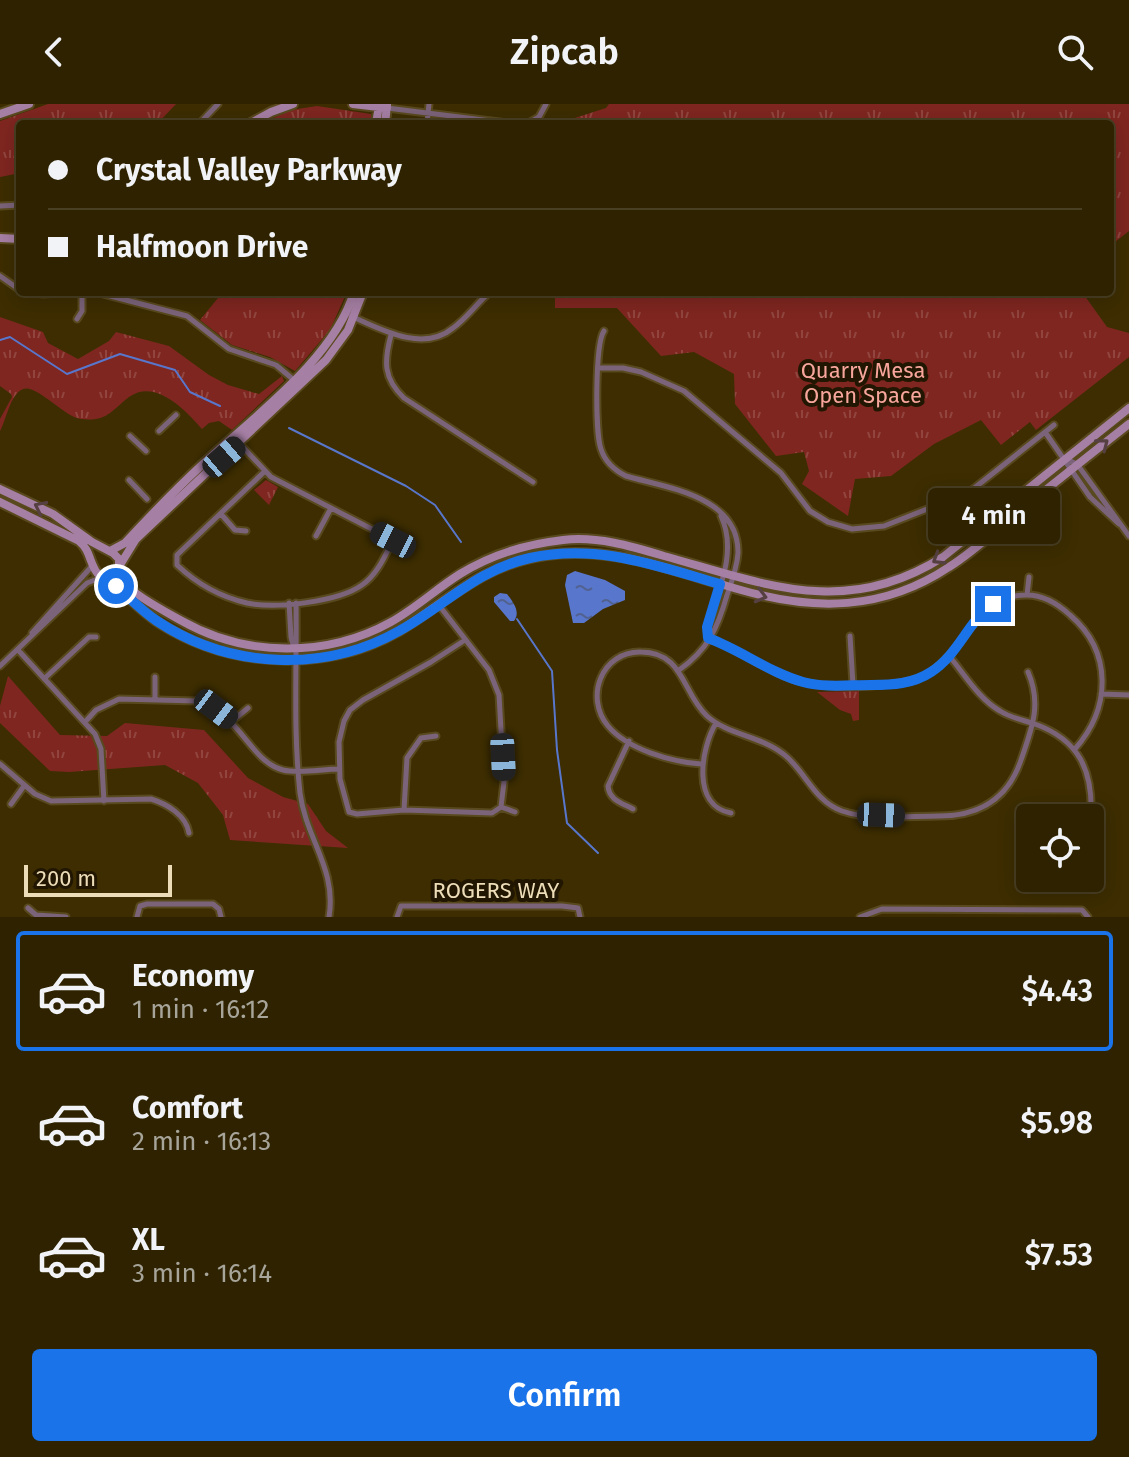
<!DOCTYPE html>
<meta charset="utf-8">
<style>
body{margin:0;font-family:"Fira Sans",sans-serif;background:#3a2f10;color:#f1f3f6;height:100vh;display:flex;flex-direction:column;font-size:30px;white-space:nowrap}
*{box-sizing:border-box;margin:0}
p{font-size:26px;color:#a7a499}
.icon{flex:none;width:44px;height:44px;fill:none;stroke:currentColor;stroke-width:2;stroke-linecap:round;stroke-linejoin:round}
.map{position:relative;height:813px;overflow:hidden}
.details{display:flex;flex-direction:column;background:#2e2201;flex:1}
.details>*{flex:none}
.banner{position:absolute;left:16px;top:16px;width:1098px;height:176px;border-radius:8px;box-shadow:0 4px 20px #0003,0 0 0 2px #493f23;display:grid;align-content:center;height:176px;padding:0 32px;background:#2e2201}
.buttons{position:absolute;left:1016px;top:700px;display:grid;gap:16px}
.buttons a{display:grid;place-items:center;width:88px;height:88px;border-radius:8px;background:#2e2201;box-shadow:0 4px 20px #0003,0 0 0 2px #493f23;font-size:40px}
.scale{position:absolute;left:24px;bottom:20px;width:148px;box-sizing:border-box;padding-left:8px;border:4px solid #ecdcb7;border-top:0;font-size:22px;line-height:28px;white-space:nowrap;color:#ecdcb7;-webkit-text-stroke:6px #201601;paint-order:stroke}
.end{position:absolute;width:36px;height:36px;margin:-18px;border:10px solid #1a73e8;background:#fff;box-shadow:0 0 0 4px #fff}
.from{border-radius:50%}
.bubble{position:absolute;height:56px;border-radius:8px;background:#2e2201;box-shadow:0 4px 20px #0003,0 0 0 2px #493f23;font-size:26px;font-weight:600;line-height:56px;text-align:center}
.car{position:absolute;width:24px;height:48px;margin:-24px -12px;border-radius:10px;box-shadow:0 0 6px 2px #0007;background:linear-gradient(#222 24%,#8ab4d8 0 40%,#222 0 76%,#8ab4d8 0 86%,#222 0)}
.banner b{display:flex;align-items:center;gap:28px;height:76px;font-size:30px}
.banner b+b{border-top:2px solid #493f23}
.banner i{width:20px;height:20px;background:#f1f3f6}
ul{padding:14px 0 0;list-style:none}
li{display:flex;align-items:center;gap:24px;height:120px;margin:0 16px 12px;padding:0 16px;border:4px solid transparent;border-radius:8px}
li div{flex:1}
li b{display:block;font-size:30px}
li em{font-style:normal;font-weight:600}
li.on{border-color:#1a73e8}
li>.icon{width:72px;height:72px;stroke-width:1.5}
.cta{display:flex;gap:16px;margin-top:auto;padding:16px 32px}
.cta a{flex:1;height:92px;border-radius:8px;background:#1a73e8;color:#fff;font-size:32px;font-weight:600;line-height:92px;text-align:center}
header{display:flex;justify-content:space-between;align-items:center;height:104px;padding:0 32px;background:#2e2201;font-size:36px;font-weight:600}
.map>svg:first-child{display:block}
.grass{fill:url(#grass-tufts)}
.water{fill:url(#water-ripples)}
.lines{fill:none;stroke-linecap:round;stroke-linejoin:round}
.stream{stroke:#5876cb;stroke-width:2}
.street-casing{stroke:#59491e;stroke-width:9}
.secondary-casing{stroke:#59491e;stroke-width:12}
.street{stroke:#7b637a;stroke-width:5}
.secondary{stroke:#a67fa4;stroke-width:8}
.oneway{stroke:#564042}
.route{stroke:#1a73e8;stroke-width:10}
.labels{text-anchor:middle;stroke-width:8;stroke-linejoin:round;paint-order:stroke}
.park-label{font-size:22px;fill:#f8a69c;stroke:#201601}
.street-label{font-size:22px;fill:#ecdcb7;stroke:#201601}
</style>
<header><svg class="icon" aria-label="back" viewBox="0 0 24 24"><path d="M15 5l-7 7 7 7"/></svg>Zipcab<svg class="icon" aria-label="search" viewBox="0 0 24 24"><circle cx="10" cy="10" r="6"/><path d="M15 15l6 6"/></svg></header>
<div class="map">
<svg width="1129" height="813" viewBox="0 0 1129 813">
<defs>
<pattern id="grass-tufts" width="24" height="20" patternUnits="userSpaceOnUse" patternTransform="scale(2)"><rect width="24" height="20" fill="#7f2620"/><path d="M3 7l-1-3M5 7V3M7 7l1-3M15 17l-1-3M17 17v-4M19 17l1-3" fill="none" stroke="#91453e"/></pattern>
<pattern id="water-ripples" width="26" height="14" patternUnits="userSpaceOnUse" patternTransform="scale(2)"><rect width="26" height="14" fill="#5876cb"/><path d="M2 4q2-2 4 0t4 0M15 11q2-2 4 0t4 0" fill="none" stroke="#516190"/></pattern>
</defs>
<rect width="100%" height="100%" fill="#3d2d01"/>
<!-- grass -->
<path class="grass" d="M48,0H176L157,20H20V69L0,73V17Z
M609,0H1129V127L1110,142V20H556L606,4Z
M317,2L371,10V20H260L291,6Z
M210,188H347L330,226L295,267L270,253L232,241L200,216L218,194Z
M555,188H1082L1107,223L1129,229V253L1036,326L1030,318L1001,341L981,316L934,340L891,372L855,375L848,412L802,380L809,367L804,348L776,352L735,300L734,270L694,248L661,252L617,204H555Z
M0,213L43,228L48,239L78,255L109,237L116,228L169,242L209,271L228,281L259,290L282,272L284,277L232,326L219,317L209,319L202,325C186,307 156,274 129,293C111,307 107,318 81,315C64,313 37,280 23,285C10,290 6,317 0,327V315L12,293L11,290L0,282Z
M266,376L278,383L269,401L254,386Z
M8,572L60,631L107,632L125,619L204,626L248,674L283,693L308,700L326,727L348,744L230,736L223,711L198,679L165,661L69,668L50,667L0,619V602Z
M859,587V616L853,617L851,610L840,606L817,588Z"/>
<!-- water -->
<path class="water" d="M575,467L605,476L625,487V496L603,505L584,519H573L565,481L567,471Z
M500,489L507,490C513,498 521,508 514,517H510L494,498V493Z"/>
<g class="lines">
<!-- stream -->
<path class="stream" d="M0,236L10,233L67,270L120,250L175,266L190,288L220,302
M289,324L406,382L435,401L461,438
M517,515L552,567L557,646L567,719L598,749"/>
<defs>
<path id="street" d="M387,4L516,20
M199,20L218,0
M427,20L429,0
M527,20L539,13L546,0
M0,102L20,101
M0,172L20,186
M26,188L43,190L76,188
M88,188L99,189L187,212L229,245L276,261L295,277
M351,212C380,225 423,249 453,224C467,214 477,199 490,188
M77,215L82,207V188
M604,227C595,240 595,329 601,345C605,358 614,366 626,372C667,384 739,392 738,449C737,464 732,477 727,491C718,523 708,546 679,566
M391,231C384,257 383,274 404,294L533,378
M598,264H623L641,268L684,287L781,369L810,407L828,418L852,425L884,422L968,389L1054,321
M159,327L176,311
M1045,328L1090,393L1119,420
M130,332L146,347
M238,338L271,373L393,436C385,452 377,471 362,481C338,498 276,505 247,499C221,493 196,479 177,461V451L264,368
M1066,355L1077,360L1129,432
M129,376L147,395
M221,410L235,426L246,427
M316,432L331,404
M1027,491L1029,473
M289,499L291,533L294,544
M296,499C297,562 293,626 300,689C306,735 337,765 329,813
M438,500L489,566L499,591L504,678L501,703L492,709L404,706L357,710L349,708L340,675L339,638L344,617L350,606L363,596L431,558L465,536
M32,529L92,462
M850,532L853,581
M708,534C742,546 772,572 807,579C836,585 908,585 932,567C968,542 976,490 1027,491C1044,491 1058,500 1070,511C1113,548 1111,604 1075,645
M708,534L707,523C718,487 738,448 721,412
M18,546L95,630L101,645L104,697
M950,553C965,571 979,595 1000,607C1011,614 1023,616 1035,620C1079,636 1093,666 1091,712
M0,562L87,479L100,474
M155,573V596
M45,574L89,533H96
M1101,590L1129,591
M232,617L248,604
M85,618L96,606L119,595L196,597C238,606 250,658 283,666C300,670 322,665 339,665
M716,619C701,644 691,702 731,709
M629,637L608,682C609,696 622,699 633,705
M0,660L35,690L51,697L151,695C167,700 186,711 189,729
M701,660C671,658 627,645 608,622C584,593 602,547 641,548C684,548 682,589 707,612C729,632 764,632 787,653C807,671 815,697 842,707C871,717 909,712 939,712C979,712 1008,695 1021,656C1032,624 1042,600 1028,568
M11,700L24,682
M501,703L515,708
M404,706L407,654L421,634L436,632
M28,804L36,811L66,813
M137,813L140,802L147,800H213L219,805L221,813
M397,813L401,802H562L578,804L580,813
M860,813L882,805L1082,806L1088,813"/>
<path id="secondary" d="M353,0L387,4
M0,10L29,0
M249,20L271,8L293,0
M376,20L379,1
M385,20L387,1
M0,134L20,135
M0,385L53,410L92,438L113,449L119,455V466L111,473L100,472C89,463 92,447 79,437L0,398
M110,447L125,439C150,412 176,385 203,360C253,313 334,255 354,188
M120,461L136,435L326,256L348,226L363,188
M119,464C121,469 123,476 127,481C135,492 168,509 182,517C246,553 326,554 391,518C416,504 436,485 460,470C491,451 527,440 563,436C597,432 631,442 664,452C765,480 845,515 943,453L1129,304
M105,474C125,488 140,507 161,520C237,567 338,569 413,518C458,488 490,459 546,451C613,441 677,468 741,486C814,507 883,507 949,463C973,448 994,428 1016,410C1053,380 1091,350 1129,320"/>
</defs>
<!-- street casing -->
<use href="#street" class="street-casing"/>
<!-- secondary casing -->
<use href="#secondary" class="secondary-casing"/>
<!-- street -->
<use href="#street" class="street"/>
<!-- secondary -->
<use href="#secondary" class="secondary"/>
</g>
<!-- one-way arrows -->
<defs><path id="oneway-chevron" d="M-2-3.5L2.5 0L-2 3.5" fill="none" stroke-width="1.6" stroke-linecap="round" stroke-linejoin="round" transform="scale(2)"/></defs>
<g class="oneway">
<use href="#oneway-chevron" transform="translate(1103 340) rotate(-38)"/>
<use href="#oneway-chevron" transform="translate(40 403) rotate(-154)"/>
<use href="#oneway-chevron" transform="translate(938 455) rotate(148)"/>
<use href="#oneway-chevron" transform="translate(761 492) rotate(15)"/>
</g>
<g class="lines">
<!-- route -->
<path class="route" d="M116,482C130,494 142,507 157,517C229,565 325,569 399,527C446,501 476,466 530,454C597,439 657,462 720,480L707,523L708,534C741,546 770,569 803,578C825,584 849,581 871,581C892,581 913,580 931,568C959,550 968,517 993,500"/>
</g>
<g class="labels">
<!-- park labels -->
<g class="park-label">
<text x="863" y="274">Quarry Mesa<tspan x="863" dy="25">Open Space</tspan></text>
</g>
<!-- street labels -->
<g class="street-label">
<text x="496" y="794">ROGERS WAY</text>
</g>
</g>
</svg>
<div class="buttons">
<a><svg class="icon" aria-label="locate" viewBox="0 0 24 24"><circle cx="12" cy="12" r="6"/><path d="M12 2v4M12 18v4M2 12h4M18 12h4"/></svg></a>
</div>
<div class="scale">200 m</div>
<i class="end from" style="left:116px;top:482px"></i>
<i class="end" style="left:993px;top:500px"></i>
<div class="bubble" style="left:928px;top:384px;width:132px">4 min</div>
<i class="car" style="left:224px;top:353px;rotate:49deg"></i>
<i class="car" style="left:393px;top:436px;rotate:297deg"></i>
<i class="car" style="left:216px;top:605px;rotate:127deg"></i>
<i class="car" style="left:503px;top:653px;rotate:177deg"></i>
<i class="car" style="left:881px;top:711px;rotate:92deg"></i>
<div class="banner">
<b><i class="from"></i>Crystal Valley Parkway</b>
<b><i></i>Halfmoon Drive</b>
</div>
</div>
<section class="details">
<ul>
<li class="on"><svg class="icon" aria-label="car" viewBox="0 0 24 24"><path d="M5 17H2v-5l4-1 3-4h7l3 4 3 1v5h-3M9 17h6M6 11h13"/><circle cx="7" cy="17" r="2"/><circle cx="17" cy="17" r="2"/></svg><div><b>Economy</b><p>1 min · 16:12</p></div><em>$4.43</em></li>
<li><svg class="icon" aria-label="car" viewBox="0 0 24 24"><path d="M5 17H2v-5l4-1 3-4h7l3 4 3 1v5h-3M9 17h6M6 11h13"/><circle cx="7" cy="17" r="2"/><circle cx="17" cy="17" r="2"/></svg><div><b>Comfort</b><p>2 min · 16:13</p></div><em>$5.98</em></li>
<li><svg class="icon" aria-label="car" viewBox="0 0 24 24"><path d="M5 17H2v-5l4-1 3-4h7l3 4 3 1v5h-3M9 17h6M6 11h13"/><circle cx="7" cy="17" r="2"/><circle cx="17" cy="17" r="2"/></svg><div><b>XL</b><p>3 min · 16:14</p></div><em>$7.53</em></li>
</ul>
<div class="cta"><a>Confirm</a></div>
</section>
